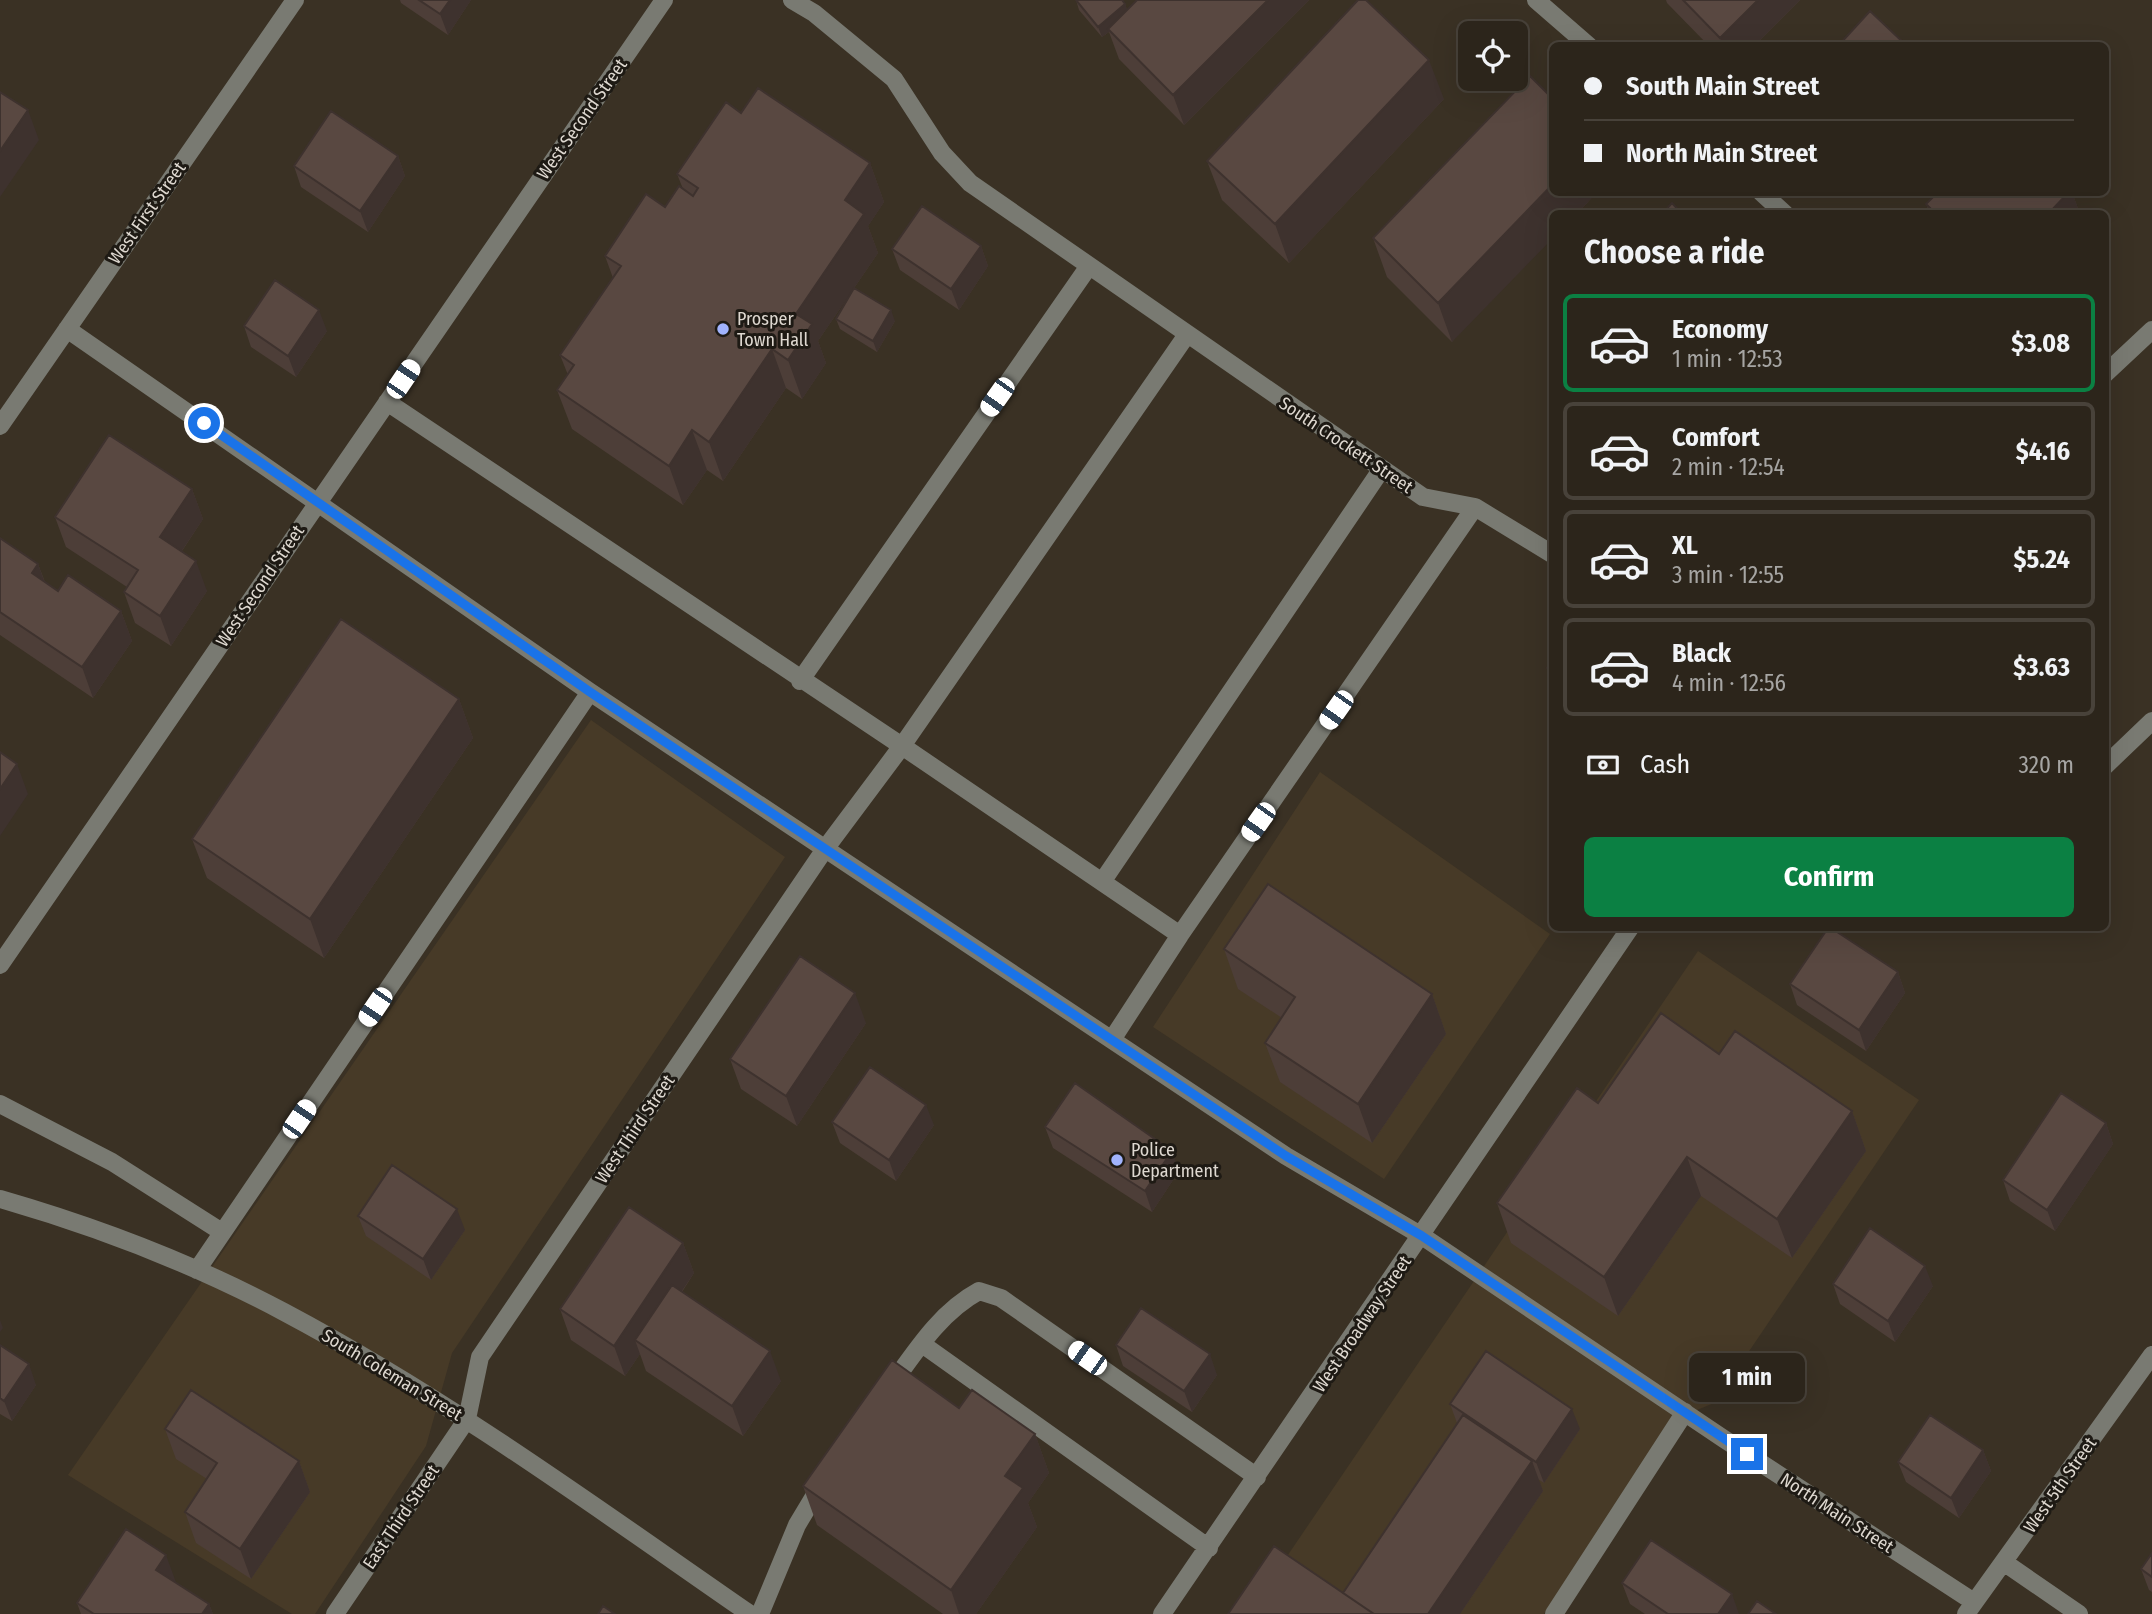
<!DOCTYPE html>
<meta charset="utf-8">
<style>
body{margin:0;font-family:"Fira Sans Condensed",sans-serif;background:#342d24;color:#f1f3f6;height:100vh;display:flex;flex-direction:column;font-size:26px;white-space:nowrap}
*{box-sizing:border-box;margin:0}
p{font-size:23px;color:#a6a5a3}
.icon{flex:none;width:38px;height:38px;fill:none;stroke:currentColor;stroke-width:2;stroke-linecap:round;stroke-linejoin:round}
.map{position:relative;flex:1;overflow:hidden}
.drawer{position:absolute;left:1549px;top:210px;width:560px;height:721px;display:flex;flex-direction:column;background:#2c251b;border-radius:10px;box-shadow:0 7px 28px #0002,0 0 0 2px #48423a}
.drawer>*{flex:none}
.guide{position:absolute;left:1549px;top:42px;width:560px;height:154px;border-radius:10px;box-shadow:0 7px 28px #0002,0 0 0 2px #48423a;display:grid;align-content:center;height:154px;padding:0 35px;background:#2c251b}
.fabs{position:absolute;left:1458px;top:21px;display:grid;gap:14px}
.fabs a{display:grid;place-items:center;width:70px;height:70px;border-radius:10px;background:#2c251b;box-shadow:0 7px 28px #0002,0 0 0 2px #48423a;font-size:35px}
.end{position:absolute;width:32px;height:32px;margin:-16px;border:9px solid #1a73e8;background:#fff;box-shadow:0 0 0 4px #fff}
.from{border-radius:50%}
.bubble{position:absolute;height:49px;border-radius:10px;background:#2c251b;box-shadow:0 7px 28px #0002,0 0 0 2px #48423a;font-size:23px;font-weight:700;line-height:49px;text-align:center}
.car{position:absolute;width:21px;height:42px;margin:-21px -10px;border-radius:9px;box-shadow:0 0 5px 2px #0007;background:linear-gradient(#fff 24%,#345 0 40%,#fff 0 76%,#345 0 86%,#fff 0)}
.guide b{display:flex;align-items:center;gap:24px;height:66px;font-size:26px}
.guide b+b{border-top:2px solid #48423a}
.guide i{width:18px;height:18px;background:#f1f3f6}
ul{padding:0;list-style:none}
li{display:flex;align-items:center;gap:21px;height:98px;margin:0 14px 10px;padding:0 21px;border:4px solid #48423a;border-radius:10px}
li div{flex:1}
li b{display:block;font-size:26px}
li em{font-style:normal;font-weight:700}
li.active{border-color:#0b8043}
li>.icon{width:63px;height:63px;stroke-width:1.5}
h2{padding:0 35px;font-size:32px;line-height:84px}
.pay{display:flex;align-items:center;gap:18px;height:77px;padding:0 35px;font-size:26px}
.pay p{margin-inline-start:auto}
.cta{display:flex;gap:14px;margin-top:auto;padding:14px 35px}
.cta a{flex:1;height:80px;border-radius:10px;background:#0b8043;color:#fff;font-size:28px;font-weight:700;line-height:80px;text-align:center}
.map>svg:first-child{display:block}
.built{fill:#473a27}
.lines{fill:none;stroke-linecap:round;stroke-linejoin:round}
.minor{stroke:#797a72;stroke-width:18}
.wall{fill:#4d3e38}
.shaded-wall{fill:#3e322e}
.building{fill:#594841;stroke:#3e322e;stroke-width:2}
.route{stroke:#1a73e8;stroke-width:9}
.poi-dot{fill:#a1b3fd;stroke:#1e1a14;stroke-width:2.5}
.labels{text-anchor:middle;stroke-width:6;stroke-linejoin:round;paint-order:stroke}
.street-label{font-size:18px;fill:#ded8d0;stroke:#1e1a14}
.poi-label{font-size:18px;fill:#ded8d0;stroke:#1e1a14;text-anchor:start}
</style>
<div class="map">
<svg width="2152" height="1614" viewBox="0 0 2152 1614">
<rect width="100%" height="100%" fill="#3a3124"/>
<!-- built -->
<path class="built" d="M591,720L785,857L452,1353L426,1446L315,1614H292L68,1475Z
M1320,772L1550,934L1384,1179L1153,1027Z
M1698,951L1919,1100L1714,1403L1670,1421L1544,1614H1334L1275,1574Z"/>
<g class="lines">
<!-- minor -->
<path class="minor" d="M792,0L814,13L894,79L942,153L970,183L1423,497L1475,507L1552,554
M1536,0L1589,46
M1761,192L1785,214
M67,329L590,692L1286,1156L1422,1236L1724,1439L1974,1602
M2105,374L2152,330
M387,402L902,746L1186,336
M0,426L295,0
M800,681L1089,266
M2105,766L2152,721
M1102,882L1381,470
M0,965L664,0
M1113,1038L1180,935L1475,507
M0,1104L112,1162L222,1232
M0,1199C97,1227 196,1265 284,1312C448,1399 598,1509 750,1614
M197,1270L590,692
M922,1344L1209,1548
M889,1388C915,1352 940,1312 979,1291L1001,1298L1257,1477
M2005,1563L2079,1614
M335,1614L467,1419L480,1357L825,849L902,746L1180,935
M760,1614L797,1525L821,1485
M1162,1614L1630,928
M1554,1614L1685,1412
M1966,1614L2152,1355"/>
</g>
<!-- wall -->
<path class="wall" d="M400,0H471L448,35L401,3Z
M1076,0L1125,4L1127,10L1137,0H1309L1184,125L1119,59L1109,32L1102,37L1079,10Z
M1666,0H1800L1754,46H1709L1667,3Z
M1444,99L1289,263L1222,200L1207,161Z
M741,113L870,163L884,202L868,226L878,253L818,341L826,363L802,399L786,388L723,481L707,470L683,505L572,429L557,390L568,375L560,355L613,278L605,256L665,207L683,189L677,174Z
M398,156L405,176L368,232L301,187L294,166Z
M1597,192L1577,214H1552L1452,342L1387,277L1373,238Z
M2072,192L2080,214H1930L1926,204Z
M981,246L988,266L959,310L900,270L892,249Z
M836,319L895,321L877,352L840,329Z
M244,326L327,331L296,377L251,347Z
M192,489L203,519L182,551L207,591L171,646L135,623L124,592L127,587L66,547L55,517Z
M0,538L38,564L45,582L58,591L121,611L132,641L93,698L0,635Z
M1552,660V682L1547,668Z
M459,699L473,738L324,958L207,878L192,839Z
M1224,949L1432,994L1446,1034L1372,1143L1280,1082L1265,1043L1282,1018L1238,989Z
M1898,972L1905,993L1866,1051L1797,1005L1790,984Z
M866,1023L797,1126L741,1089L730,1059Z
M1719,1054L1852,1111L1866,1151L1792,1258L1701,1196L1618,1316L1511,1243L1497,1203L1598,1103Z
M832,1122L934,1125L896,1181L840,1143Z
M2106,1123L2113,1144L2055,1231L2010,1201L2003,1180Z
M1045,1127L1179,1171L1152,1212L1053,1148Z
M358,1216L465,1230L431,1280L366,1236Z
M683,1243L694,1273L682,1292L781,1381L743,1436L646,1371L640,1354L625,1376L571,1340L560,1309Z
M1833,1284L1933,1286L1895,1342L1840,1304Z
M0,1345L36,1385L12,1421L0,1414Z
M1116,1345L1217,1375L1192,1412L1123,1366Z
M1450,1404L1580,1429L1544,1483L1538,1479L1543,1491L1460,1614H1228L1343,1593L1457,1423Z
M959,1408L1035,1434L1049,1473L1028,1503L1037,1527L976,1614H943L817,1525L803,1486Z
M165,1429L299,1461L310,1492L251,1579L196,1543L185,1512L207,1479L176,1459Z
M1983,1450L1991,1471L1959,1518L1906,1482L1898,1462Z
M2152,1553V1592L2149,1590L2141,1569Z
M177,1583L209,1604L213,1614H81L77,1603Z
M1622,1583L1739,1614H1645L1630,1604Z"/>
<!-- shaded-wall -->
<path class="shaded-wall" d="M450,0H471L448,35L440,14Z
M1268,0H1309L1184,125L1173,95Z
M1758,0H1800L1754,46H1723L1720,38Z
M1125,4L1129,14L1108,29L1109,32L1102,37L1098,27Z
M1429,60L1444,99L1289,263L1275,224Z
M28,110L39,140L0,197V151Z
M398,156L405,176L368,232L360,211Z
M870,163L884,202L868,226L878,253L818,341L826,363L802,399L788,360L796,314L845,200Z
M1552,185V192H1597L1577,214H1552V239L1452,342L1438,303Z
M2069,192H2072L2080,214H2048Z
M981,246L988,266L959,310L951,289Z
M319,310L327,331L296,377L288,356Z
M891,310L895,321L877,352L873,341Z
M772,349L786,388L723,481L709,442Z
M692,430L707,470L683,505L669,466Z
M192,489L203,519L171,567L160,537Z
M196,561L207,591L171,646L160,616Z
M38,564L49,594L32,573Z
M121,611L132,641L93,698L82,667Z
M459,699L473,738L324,958L310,919Z
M17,764L28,794L0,836V789Z
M1898,972L1905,993L1866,1051L1859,1030Z
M855,993L866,1023L797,1126L786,1096Z
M1432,994L1446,1034L1372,1143L1358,1104Z
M926,1105L934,1125L896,1181L889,1160Z
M1852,1111L1866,1151L1792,1258L1777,1219Z
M2106,1123L2113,1144L2055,1231L2047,1210Z
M1172,1151L1179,1171L1152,1212L1145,1191Z
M1687,1157L1701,1196L1618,1316L1604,1277Z
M457,1209L465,1230L431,1280L423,1259Z
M683,1243L694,1273L644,1347L635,1340L640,1354L625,1376L614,1346Z
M1925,1266L1933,1286L1895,1342L1888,1321Z
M0,1320L3,1328L0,1332Z
M770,1351L781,1381L743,1436L732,1406Z
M1210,1354L1217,1375L1192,1412L1184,1391Z
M29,1364L36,1385L12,1421L4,1401Z
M1572,1409L1580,1429L1544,1483L1536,1462Z
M1035,1434L1049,1473L1028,1503L1037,1527L976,1614H959L951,1590L1005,1476Z
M1983,1450L1991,1471L1959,1518L1951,1498Z
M299,1461L310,1492L251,1579L240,1549Z
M1532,1461L1543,1491L1460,1614H1428Z
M166,1555L177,1585L156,1570Z
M1732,1594L1739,1614H1718Z
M209,1604L213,1614H202Z"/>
<!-- building -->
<path class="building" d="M419,0H450L440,14Z
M1076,0H1122L1125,4L1098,27Z
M1137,0H1268L1173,95L1108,29Z
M1358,0H1366L1429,60L1275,224L1207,161Z
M1683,0H1758L1720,38Z
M1870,11L1907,46H1838Z
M1530,76L1552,98V185L1438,303L1373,238Z
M758,88L870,163L845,200L864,214L796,314L812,324L788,360L772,349L709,442L692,430L669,466L557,390L574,365L560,355L621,266L605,256L646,194L665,207L679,186L693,196L698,188L677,174L726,102L741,113Z
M0,92L28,110L0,151Z
M331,111L398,156L360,211L294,166Z
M1938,192H2069L2048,214H1936L1926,204Z
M1672,203L1682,214H1662Z
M922,206L981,246L951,289L892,249Z
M275,280L319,310L288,356L244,326Z
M854,288L891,310L873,341L836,319Z
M109,435L192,489L160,537L196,561L160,616L124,592L138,570L55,517Z
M0,538L38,564L32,573L58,591L68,575L121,611L82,667L0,612Z
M341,619L459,699L310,919L192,839Z
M1552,660V671L1547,668Z
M0,752L17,764L0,789Z
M1268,884L1432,994L1358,1104L1265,1043L1295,997L1224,949Z
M1828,928H1831L1898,972L1859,1030L1790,984Z
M800,956L855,993L786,1096L730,1059Z
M1661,1013L1719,1054L1735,1031L1852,1111L1777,1219L1687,1157L1604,1277L1497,1203L1577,1088L1598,1103Z
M870,1067L926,1105L889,1160L832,1122Z
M1075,1083L1172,1151L1145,1191L1045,1127Z
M2061,1093L2106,1123L2047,1210L2003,1180Z
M392,1165L457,1209L423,1259L358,1216Z
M629,1207L683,1243L614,1346L560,1309Z
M1870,1228L1925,1266L1888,1321L1833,1284Z
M672,1285L770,1351L732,1406L635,1340Z
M1141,1308L1210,1354L1184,1391L1116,1345Z
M0,1345L29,1364L4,1401L0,1398Z
M1486,1351L1572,1409L1536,1462L1450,1404Z
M892,1360L959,1408L972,1390L1035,1434L1005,1476L1023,1488L951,1590L803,1486Z
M191,1390L299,1461L240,1549L185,1512L217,1463L165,1429Z
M1463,1415L1532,1461L1428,1614H1374L1343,1593Z
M1930,1415L1983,1450L1951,1498L1898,1462Z
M126,1529L166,1555L156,1570L209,1604L202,1614H94L77,1603Z
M1651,1540L1732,1594L1718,1614H1668L1622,1583Z
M1274,1546L1374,1614H1228Z
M2152,1553V1577L2141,1569Z
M1757,1601L1776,1614H1748Z
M603,1606L615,1614H598Z"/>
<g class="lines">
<!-- route -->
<path class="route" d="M204,423L590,692L1286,1156L1422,1236L1747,1454"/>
</g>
<!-- markers -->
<g class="poi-dot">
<circle cx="723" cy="329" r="7"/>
<circle cx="1117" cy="1160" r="7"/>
</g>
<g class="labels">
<!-- street labels -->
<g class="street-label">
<text transform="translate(582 119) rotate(-55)" y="6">West Second Street</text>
<text transform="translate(147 213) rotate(-55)" y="6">West First Street</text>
<text transform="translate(1346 445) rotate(34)" y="6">South Crockett Street</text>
<text transform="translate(260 586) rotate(-56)" y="6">West Second Street</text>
<text transform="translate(635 1129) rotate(-56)" y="6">West Third Street</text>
<text transform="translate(1362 1324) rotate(-56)" y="6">West Broadway Street</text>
<text transform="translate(392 1375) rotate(31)" y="6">South Coleman Street</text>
<text transform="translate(2060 1485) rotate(-55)" y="6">West 5th Street</text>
<text transform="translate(1837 1513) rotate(33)" y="6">North Main Street</text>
<text transform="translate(401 1517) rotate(-56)" y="6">East Third Street</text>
</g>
<!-- poi labels -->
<g class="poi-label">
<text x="737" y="325">Prosper<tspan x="737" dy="21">Town Hall</tspan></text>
<text x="1131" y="1156">Police<tspan x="1131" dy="21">Department</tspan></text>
</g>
</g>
</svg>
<div class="fabs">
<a><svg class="icon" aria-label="locate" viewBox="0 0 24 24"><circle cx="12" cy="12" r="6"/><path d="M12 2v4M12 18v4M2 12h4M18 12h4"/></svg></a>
</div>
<i class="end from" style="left:204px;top:423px"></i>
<i class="end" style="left:1747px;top:1454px"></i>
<div class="bubble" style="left:1689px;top:1353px;width:116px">1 min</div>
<i class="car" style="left:403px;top:379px;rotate:34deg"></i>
<i class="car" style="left:997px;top:397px;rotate:215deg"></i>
<i class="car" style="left:1336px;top:710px;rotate:215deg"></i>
<i class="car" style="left:1258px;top:822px;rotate:215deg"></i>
<i class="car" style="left:375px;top:1007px;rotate:214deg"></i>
<i class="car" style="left:299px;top:1119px;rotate:34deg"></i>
<i class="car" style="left:1087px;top:1358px;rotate:305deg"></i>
<div class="guide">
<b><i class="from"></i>South Main Street</b>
<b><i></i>North Main Street</b>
</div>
<section class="drawer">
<h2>Choose a ride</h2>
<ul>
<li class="active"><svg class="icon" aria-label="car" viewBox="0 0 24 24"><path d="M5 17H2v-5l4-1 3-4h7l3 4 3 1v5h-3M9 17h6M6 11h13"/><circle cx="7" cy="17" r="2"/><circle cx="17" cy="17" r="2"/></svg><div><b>Economy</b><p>1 min · 12:53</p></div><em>$3.08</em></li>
<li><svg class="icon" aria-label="car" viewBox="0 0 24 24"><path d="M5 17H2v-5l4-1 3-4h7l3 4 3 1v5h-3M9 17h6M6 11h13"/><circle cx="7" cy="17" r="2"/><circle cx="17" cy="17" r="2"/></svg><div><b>Comfort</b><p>2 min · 12:54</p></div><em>$4.16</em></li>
<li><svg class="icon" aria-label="car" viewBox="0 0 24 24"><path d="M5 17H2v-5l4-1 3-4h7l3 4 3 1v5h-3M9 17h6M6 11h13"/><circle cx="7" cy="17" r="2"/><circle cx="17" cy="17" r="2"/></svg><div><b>XL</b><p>3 min · 12:55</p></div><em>$5.24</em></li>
<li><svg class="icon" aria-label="car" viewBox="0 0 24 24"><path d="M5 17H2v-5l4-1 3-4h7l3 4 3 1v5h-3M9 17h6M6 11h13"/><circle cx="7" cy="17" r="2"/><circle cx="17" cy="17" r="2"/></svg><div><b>Black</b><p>4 min · 12:56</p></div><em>$3.63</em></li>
</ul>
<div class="pay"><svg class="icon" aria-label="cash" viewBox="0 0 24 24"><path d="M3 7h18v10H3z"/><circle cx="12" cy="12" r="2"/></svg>Cash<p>320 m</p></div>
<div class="cta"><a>Confirm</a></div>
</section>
</div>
